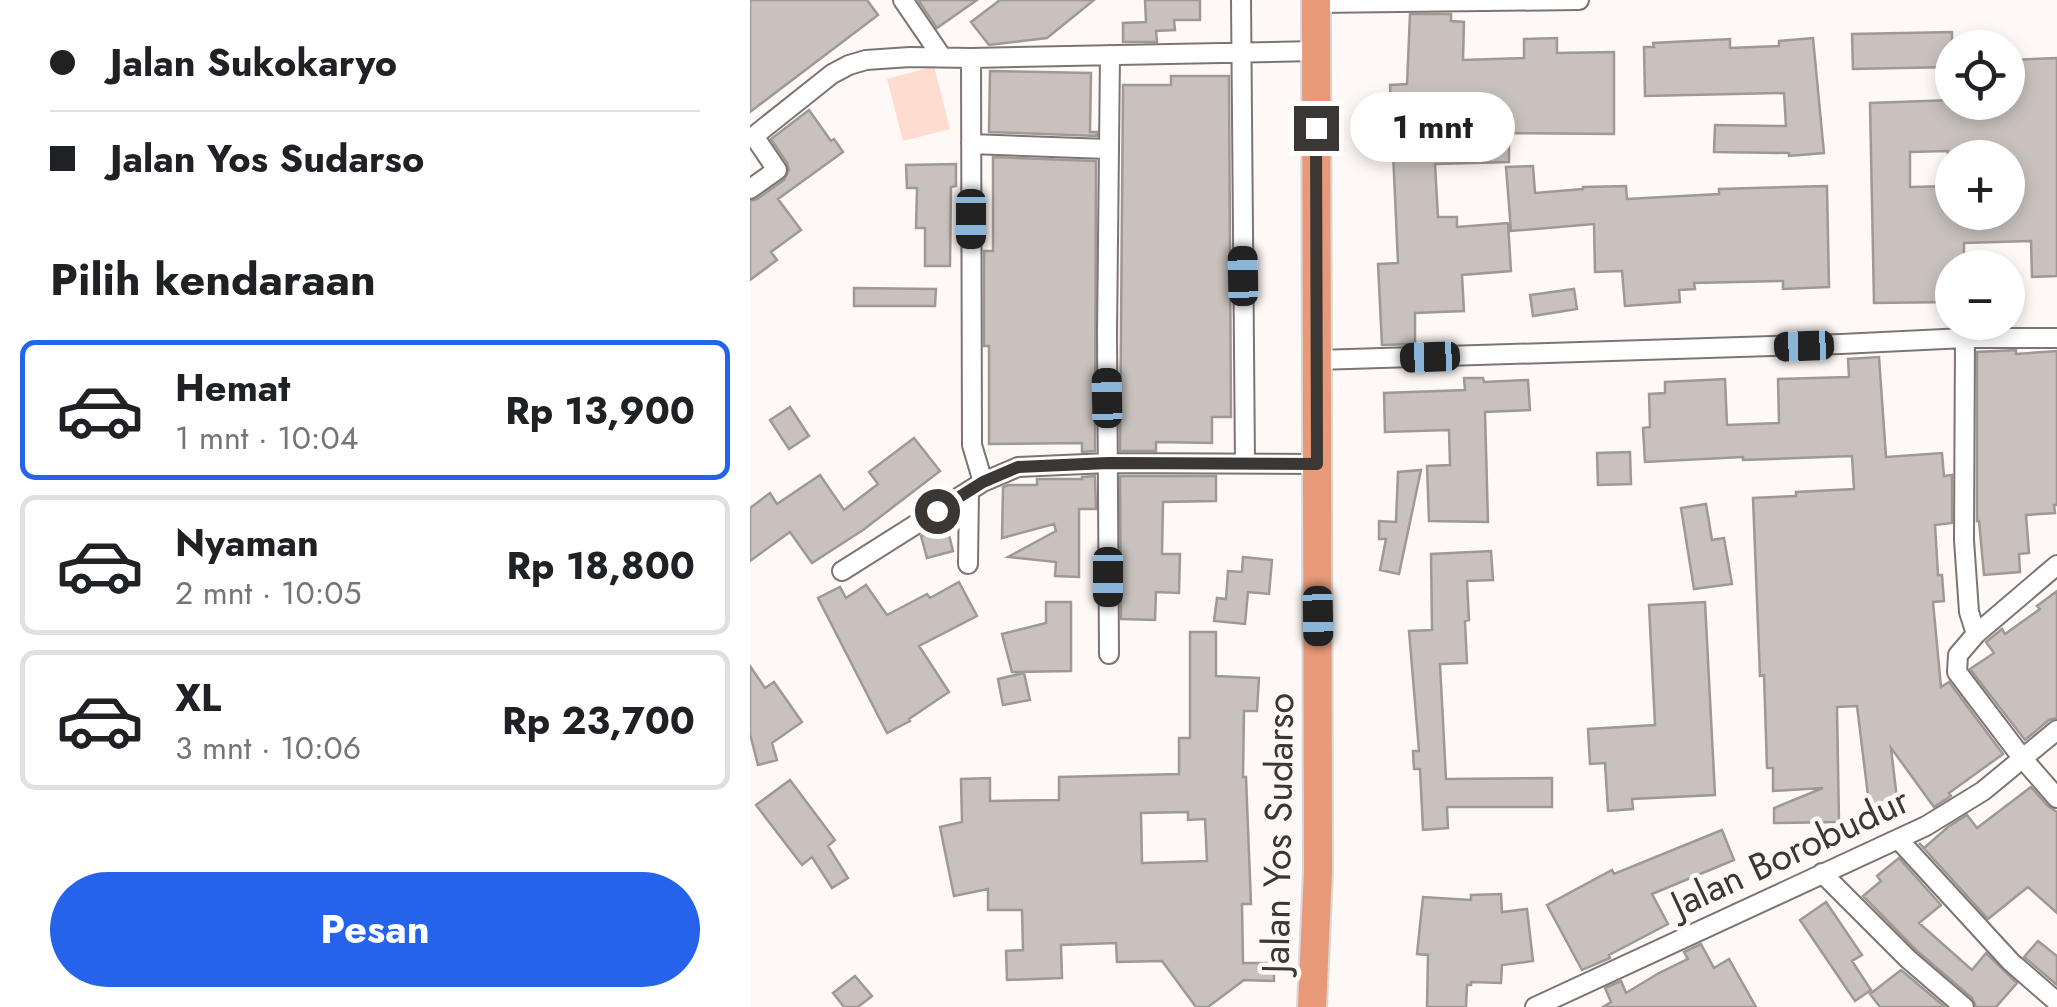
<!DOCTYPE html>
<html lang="id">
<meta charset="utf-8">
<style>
body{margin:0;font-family:Jost,sans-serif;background:#f2f2f2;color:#202124;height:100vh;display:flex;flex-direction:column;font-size:38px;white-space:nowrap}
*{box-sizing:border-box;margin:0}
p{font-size:32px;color:#757577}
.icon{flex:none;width:55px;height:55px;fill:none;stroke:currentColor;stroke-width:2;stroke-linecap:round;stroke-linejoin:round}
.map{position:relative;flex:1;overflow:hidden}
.panel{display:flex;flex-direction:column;background:#fff;width:750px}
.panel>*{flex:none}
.guide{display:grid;align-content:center;height:220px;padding:0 50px;background:#fff}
.buttons{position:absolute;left:1185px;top:30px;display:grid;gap:20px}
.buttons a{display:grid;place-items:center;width:90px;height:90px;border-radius:50%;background:#fff;box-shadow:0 5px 15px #0003;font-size:50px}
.end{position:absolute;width:45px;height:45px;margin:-22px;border:12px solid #3a3735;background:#fff;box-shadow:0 0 0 5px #fff}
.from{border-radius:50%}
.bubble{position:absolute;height:70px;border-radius:35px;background:#fff;box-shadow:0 5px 15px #0003;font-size:32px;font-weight:700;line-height:70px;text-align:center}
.car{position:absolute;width:30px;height:60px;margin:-30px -15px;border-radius:12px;box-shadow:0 0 8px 2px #0007;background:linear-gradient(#222 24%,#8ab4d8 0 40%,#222 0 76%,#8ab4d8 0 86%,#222 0)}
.guide b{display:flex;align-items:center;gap:35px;height:95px;font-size:38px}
.guide b+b{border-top:2px solid #e0e0e0}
.guide i{width:25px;height:25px;background:#202124}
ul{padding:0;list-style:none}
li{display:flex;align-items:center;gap:30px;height:140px;margin:0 20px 15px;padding:0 30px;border:5px solid #e0e0e0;border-radius:15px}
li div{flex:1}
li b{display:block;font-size:38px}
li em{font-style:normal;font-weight:700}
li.current{border-color:#2563eb}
li>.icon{width:90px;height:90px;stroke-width:1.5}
h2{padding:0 50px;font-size:45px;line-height:120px}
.button{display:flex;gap:20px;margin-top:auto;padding:20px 50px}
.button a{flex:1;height:115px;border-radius:60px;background:#2563eb;color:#fff;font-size:40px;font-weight:700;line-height:115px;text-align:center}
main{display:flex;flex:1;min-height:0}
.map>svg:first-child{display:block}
.green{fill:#feddd0}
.building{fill:#c8c1bd;stroke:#a09895;stroke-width:2.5;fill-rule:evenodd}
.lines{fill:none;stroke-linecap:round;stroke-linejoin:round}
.minor-casing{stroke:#7d7573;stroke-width:22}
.trunk-casing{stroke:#d8d7d7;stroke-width:32}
.minor{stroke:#fff;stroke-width:18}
.trunk{stroke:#e89a78;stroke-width:28}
.route{stroke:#3a3735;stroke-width:12}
.labels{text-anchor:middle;stroke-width:9;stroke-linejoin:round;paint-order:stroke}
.street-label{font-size:38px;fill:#3a3735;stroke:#fef9f7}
</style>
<main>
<section class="panel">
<div class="guide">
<b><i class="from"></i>Jalan Sukokaryo</b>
<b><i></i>Jalan Yos Sudarso</b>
</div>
<h2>Pilih kendaraan</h2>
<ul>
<li class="current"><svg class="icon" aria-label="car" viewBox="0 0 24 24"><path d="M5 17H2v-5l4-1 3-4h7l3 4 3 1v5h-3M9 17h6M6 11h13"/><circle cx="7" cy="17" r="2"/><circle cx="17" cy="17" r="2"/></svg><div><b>Hemat</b><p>1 mnt · 10:04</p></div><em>Rp 13,900</em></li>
<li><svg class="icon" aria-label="car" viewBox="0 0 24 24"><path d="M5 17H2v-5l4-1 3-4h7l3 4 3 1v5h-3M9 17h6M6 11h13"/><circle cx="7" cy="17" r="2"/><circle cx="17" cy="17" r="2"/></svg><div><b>Nyaman</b><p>2 mnt · 10:05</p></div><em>Rp 18,800</em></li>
<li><svg class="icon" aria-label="car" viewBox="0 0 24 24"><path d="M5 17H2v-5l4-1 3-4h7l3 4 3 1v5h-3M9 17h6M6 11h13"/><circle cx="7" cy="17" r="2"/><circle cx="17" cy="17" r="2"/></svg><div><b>XL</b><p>3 mnt · 10:06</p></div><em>Rp 23,700</em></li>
</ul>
<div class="button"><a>Pesan</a></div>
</section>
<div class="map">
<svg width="1307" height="1007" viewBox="0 0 1307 1007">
<rect width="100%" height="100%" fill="#fef9f7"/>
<!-- green -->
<path class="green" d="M184,66L200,129L153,141L137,79Z"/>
<!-- building -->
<path class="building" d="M0,0H117L128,15L0,112Z
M168,0H227L187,28Z
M250,0H344L297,38L239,45L221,22Z
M395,0H450V20H424L425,30L406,31L407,42H373V23L396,22Z
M660,14H701V21L714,22L713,60L774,58V39L807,38V53L864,52V134L759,133V162L685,164L688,217H707V227L758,223L761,271L712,275L714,311L665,313V344L632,345L628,264L648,263L640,85L657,84Z
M1202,32V67L1103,69L1102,34Z
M1063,38L1074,153L1039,156V153L964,152L965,125L1036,126L1034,93L895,96L894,47H904L903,43L980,39V48L1029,46V41Z
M1307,58V276L1282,277L1281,241L1214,243V268H1202V302L1124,303L1120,103L1202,100V102H1258V60ZM1198,151V158H1258V212H1202V186L1160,187V152Z
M240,71L341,73L340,132H347V136L239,132Z
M421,76H479L481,417H462V443L406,442V451H370L373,85H421Z
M59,110L81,141L84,139L93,152L28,199L51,230L21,252L27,260L0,280V201L7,199L34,180L39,170L37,163L21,139Z
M243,157L346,161L345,451L332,452V443L239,444V346H234V251H243Z
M206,164V186L201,187L200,266H175V228H166L167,188H157L156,165Z
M783,166L785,193L833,189V187L876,186L877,199L969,194V189L1077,186L1079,287L1033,289V281L944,283L945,289L929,290L930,302L875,306L872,271L845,272L844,224L761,231L756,167Z
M104,288L186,289L185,306H104Z
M824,289L827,309L783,316L780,295Z
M1266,350V354L1307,351V505H1304L1305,513L1276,515L1279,553L1269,554L1270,572L1234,575L1229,521H1227V352Z
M1129,357L1136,457L1192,453L1194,476L1202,475V523L1185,525L1188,575H1192L1194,601L1183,602L1191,687L1199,682L1253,754L1199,793L1201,796L1184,807L1141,748L1149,816L1121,820L1107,706L1087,707L1089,822L1024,823V808L1073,788L1023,791V768H1017L1014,675L1010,676L1003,498L1046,496V492L1104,489L1102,456L993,460V457L895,462L893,428L900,427L899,394L915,393V382L975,379L977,425L1029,423L1028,379L1099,377L1098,359Z
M714,378H733L734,382L778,380L780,410L735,412L738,522L679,521L677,466L700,465L699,430L635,432L634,393L715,390Z
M40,407L59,436L39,449L20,420Z
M164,438L190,471L113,530L62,563L40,532L0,561V508L20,493L27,504L70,475L94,510L128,484L119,472Z
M880,452L881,484L848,485L847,453Z
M671,470L649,574L630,570L636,539H629V521L646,522L648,472Z
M345,476L346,509H329V577L305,576L306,562L258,557L306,531L304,524L252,538L253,487L258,485H287V479H332V477Z
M370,476H466V501L413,502L412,554H430L429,593L406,592L405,620L371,619Z
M956,504L962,540L974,538L982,584L944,589L931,508Z
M197,527L203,551L177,558L171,536Z
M741,551L743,580L717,581L719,620L715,621L717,663L690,664L696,779L802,778V807H697L698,828L673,830L670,769H664L663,751H669L659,631L682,630L681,554Z
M493,557L522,560L519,594L498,592L495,624L464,621L467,598L476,599L478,571L492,572Z
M209,582L227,616L169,646L199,692L159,719L160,721L137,733L68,598L90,587L96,598L116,585L137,615L177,594L180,598Z
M1307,591V718L1299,720L1275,740L1220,669L1244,653L1236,642L1252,629L1255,634L1290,609L1287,606Z
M296,602H321V671L262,672L252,634L296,623Z
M955,602L965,795L882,799L883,809L858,811L855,763L840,764L838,729L905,725L899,605Z
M440,632H466V676L509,678L507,711H494L493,777H496L501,904H492L493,963H524V981L494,980L458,1007H446L412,961L367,962L366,943L311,945L312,978L257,980L256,951L273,950L272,910H238V889L204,896L190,827L212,822L211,779L240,778V801L309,800V777L429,774V738H440ZM438,812V820L455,819L457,861L392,863L391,813Z
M0,666L15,688L24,682L52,722L22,743L27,760L8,765L0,734Z
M274,673L280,700L253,705L248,679Z
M40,780L85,840L78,846L98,878L82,888L62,857L52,865L6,805Z
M1281,787L1298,806L1307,812V913L1278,887L1238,919L1169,843L1174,848L1198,827L1217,815L1227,828Z
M972,830L984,860L902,894L918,924L859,955L860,958L832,970L797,905L862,870L864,874Z
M1149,858L1191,905L1169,923L1222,970L1236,953L1267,983L1246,1007H1226L1222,998L1166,950L1113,896L1131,881L1127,876Z
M751,894L752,912L777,909L783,961L752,965L751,983L721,982V985H717L716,1007H677L678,955L667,954L673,897L721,900V895Z
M1076,902L1112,955L1102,961L1121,990L1105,1001L1050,920Z
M1288,941L1307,956V985L1274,957Z
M951,944L964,968L979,959L1006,1007H853L861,1002L855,988L871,981L876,993L909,973L938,959L934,952Z
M1151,970L1195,1007H1130L1120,994Z
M105,976L122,996L108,1007H94L83,993Z"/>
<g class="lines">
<defs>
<path id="minor" d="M153,0L192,57
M491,0L495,463
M566,3L829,0
M221,58L222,445L233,482
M221,144L358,149
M0,189L27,170L4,136L82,74L99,65L116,60L160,57L221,58L566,51
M1215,338L1214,540L1219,612L1226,634L1307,565
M567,360L1091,344L1215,338H1307
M218,564L219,491
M92,571L233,482L268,467L358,463L567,464
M1226,634L1208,655L1207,672L1273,759L1307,798
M359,654L357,334L360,55
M1148,839L1261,962L1307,1002
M1072,873L1158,959L1214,1007
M785,1007L1176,826L1233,791L1307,730"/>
<path id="trunk" d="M562,1007L568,871L566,0"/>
</defs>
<!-- minor casing -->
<use href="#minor" class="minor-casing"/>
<!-- trunk casing -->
<use href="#trunk" class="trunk-casing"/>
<!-- minor -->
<use href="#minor" class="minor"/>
<!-- trunk -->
<use href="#trunk" class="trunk"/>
</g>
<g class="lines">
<!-- route -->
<path class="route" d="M187,511L233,482L268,467L358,463L567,464L566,128"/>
</g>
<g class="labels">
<!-- street labels -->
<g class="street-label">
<text transform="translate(528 833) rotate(-89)" y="13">Jalan Yos Sudarso</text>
<text transform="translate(1040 852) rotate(-25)" y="13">Jalan Borobudur</text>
</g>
</g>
</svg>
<div class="buttons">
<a><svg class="icon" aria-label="locate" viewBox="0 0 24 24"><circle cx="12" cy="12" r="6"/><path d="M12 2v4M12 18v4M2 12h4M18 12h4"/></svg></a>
<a>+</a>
<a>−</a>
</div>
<i class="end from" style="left:187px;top:511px"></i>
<i class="end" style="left:566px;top:128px"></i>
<div class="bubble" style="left:600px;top:92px;width:165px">1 mnt</div>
<i class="car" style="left:221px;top:219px;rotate:180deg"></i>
<i class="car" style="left:493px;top:276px;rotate:359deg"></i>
<i class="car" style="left:1054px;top:346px;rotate:268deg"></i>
<i class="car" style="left:680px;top:357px;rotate:268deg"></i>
<i class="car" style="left:357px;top:398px;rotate:359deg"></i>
<i class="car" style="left:358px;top:577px;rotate:180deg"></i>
<i class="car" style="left:568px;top:616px;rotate:179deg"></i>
</div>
</main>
